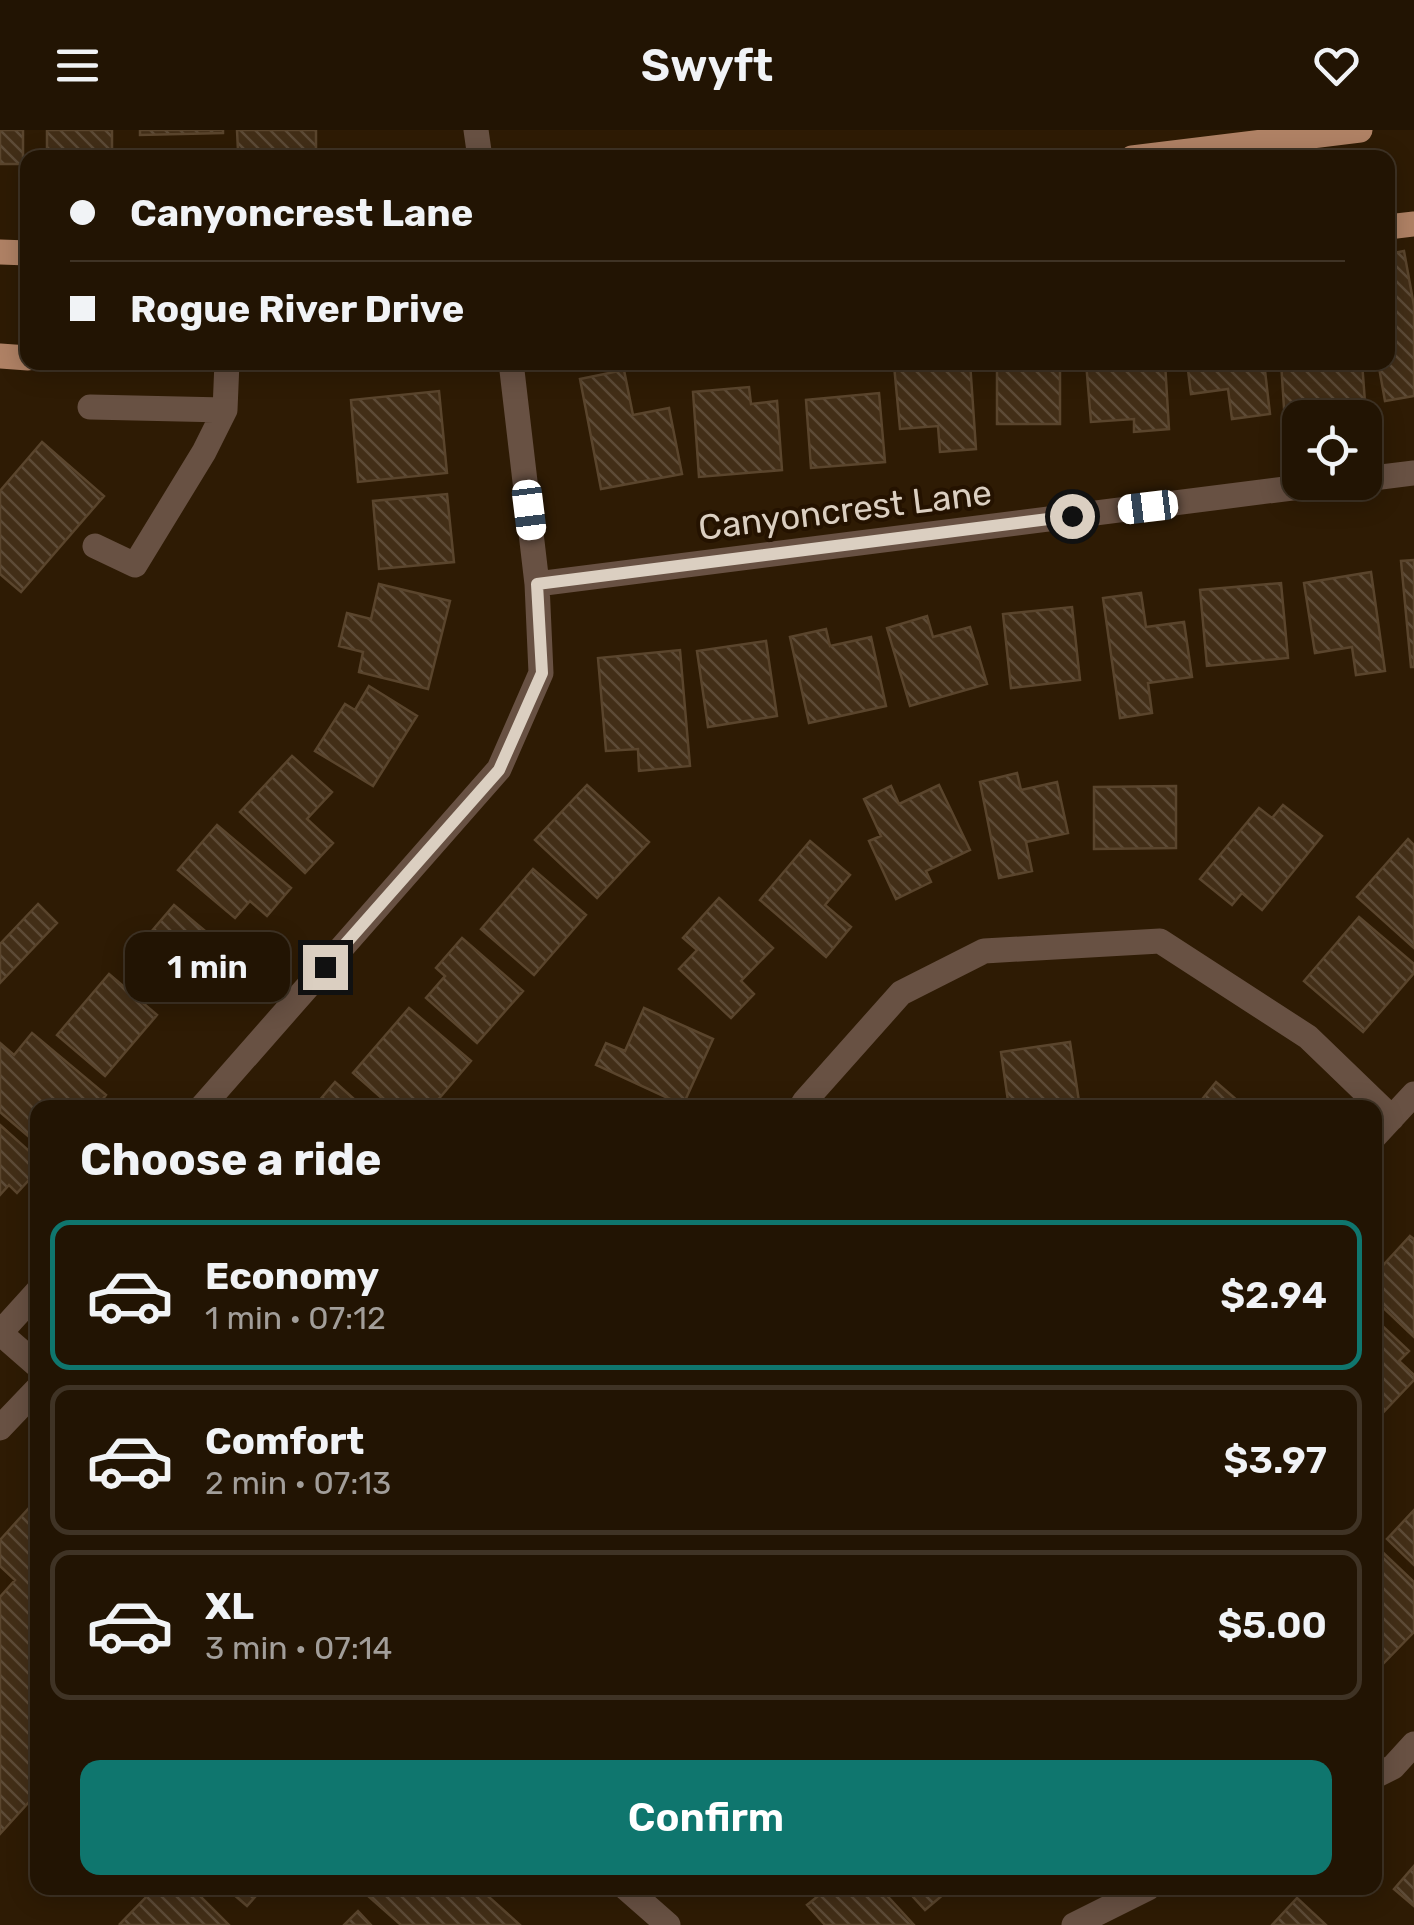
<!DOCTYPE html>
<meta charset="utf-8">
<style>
body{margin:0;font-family:Rubik,sans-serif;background:#2e2112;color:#f1f3f6;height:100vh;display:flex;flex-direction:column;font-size:38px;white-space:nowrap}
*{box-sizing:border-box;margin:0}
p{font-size:32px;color:#a29e9a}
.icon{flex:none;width:55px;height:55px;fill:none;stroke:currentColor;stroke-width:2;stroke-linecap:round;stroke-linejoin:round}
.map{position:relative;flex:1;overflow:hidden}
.details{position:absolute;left:30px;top:970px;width:1352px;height:795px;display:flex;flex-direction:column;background:#221403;border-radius:20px;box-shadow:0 5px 25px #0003,0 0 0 2px #3f3325}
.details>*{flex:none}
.guide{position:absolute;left:20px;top:20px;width:1375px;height:220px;border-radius:20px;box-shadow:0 5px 25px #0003,0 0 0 2px #3f3325;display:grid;align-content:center;height:220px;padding:0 50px;background:#221403}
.fabs{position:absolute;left:1282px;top:270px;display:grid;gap:20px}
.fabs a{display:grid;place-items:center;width:100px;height:100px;border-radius:20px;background:#221403;box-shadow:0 5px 25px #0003,0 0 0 2px #3f3325;font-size:50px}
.end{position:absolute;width:45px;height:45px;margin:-22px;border:12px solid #dbcfc1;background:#111;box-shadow:0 0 0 5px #111}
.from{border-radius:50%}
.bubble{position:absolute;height:70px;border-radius:20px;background:#221403;box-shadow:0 5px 25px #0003,0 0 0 2px #3f3325;font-size:32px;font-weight:600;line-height:70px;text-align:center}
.car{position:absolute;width:30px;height:60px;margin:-30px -15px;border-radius:12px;box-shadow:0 0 8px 2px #0007;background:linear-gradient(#fff 24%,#345 0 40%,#fff 0 76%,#345 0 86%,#fff 0)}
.guide b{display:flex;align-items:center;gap:35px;height:95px;font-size:38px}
.guide b+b{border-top:2px solid #3f3325}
.guide i{width:25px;height:25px;background:#f1f3f6}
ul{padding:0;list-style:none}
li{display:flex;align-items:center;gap:30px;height:150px;margin:0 20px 15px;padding:0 30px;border:5px solid #3f3325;border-radius:20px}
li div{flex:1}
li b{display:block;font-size:38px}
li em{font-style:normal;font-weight:600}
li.selected{border-color:#0f766e}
li>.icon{width:90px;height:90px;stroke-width:1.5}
h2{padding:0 50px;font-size:45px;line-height:120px}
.button{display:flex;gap:20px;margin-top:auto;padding:20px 50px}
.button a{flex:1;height:115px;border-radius:20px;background:#0f766e;color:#fff;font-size:40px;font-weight:600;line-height:115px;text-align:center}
header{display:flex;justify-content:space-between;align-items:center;height:130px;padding:0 50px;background:#221403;font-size:45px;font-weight:600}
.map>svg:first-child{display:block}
.building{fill:url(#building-back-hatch);stroke:#5a452d;stroke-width:2.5}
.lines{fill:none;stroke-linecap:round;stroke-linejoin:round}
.minor{stroke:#685143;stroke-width:25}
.major{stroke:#b08265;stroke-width:25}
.route{stroke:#dbcfc1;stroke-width:12}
.labels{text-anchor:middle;stroke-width:8;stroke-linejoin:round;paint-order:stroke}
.street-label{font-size:35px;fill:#dbcfc1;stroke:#241200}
</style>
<header><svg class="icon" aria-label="menu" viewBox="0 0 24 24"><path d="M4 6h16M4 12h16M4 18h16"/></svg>Swyft<svg class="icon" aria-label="heart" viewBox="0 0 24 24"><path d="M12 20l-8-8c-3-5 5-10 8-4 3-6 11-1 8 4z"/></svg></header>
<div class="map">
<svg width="1414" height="1795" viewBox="0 0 1414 1795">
<defs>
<pattern id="building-back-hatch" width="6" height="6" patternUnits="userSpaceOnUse" patternTransform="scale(2.5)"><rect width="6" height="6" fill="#422e17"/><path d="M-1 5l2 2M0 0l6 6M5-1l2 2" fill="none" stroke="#5d4b37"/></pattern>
</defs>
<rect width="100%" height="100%" fill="#2e1b04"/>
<!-- building -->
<path class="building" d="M0,0H23V34H0Z
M47,0H112V20H47Z
M140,0H223V3L140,5Z
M237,0H316V20L238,21Z
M1404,121L1414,176V266L1385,271L1378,232H1388V124Z
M934,232H970L976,319L940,322L938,296L900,299L894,235Z
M997,232H1060V294H997Z
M1086,232H1165L1169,299L1134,302V289L1091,292Z
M1187,232H1264L1270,284L1232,289L1228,259L1191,264Z
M1281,232H1362L1365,272L1284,278Z
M624,240L633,285L669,278L682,344L601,359L580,249Z
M749,257L751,274L777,271L782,340L699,347L693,262Z
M439,261L447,343L358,352L351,270Z
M879,263L885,332L811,338L806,270Z
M42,312L104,366L21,462L0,444V361Z
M447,364L454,432L379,439L373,371Z
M1414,430V537H1411L1401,431Z
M1371,442L1385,541L1356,545L1352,517L1315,523L1304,453Z
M1281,453L1288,528L1207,536L1200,460Z
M379,454L450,471L428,559L359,542L363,522L339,516L347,483L371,489Z
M1141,463L1146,497L1184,492L1192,547L1148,553L1152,583L1120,588L1103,468Z
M1072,477L1080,550L1011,558L1003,484Z
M927,486L933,507L970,497L987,554L910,576L887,498Z
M826,499L830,516L871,507L886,576L809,593L790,507Z
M766,511L777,586L708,597L697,521Z
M680,520L690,636L639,641L638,619L606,621L598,528Z
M369,556L417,586L373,656L315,621L345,574L355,580Z
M292,626L332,662L307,689L333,713L305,743L240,682Z
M1017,643L1021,660L1057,652L1068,703L1026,712L1032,741L999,748L980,652Z
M587,655L649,712L597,768L535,710Z
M939,655L970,720L926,741L931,752L896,769L869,711L881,706L864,669L891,656L899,674Z
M1176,656V718L1094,719V657Z
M1283,675L1322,706L1262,780L1242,763L1232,775L1200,749L1259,678L1272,688Z
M217,695L291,758L267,786L250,771L235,788L178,740Z
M1408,709L1414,715V818L1357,767Z
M810,711L850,745L825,775L851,797L826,827L760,770Z
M533,739L586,785L534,845L481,799Z
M719,768L773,818L741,851L754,864L731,888L679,839L697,820L683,808Z
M38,774L57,793L0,853V814Z
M174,775L229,821L188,869L133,823Z
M1359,787L1414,834V843L1363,902L1304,851Z
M462,808L523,861L477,913L426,868L445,846L436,838Z
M109,844L157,885L105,946L57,905Z
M409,878L471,931L431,978H393L353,943Z
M644,878L713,909L683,975L596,935L606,913L625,921Z
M32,903L106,965L96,978H65L57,971L51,978H38V994L28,1006L0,982V913L14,925Z
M1070,912L1080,978H1009L1001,922Z
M335,952L364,978H313Z
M1216,952L1246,978H1195Z
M0,995L38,1029V1040L17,1063L9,1055L0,1065Z
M1410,1106L1414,1109V1207L1375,1170V1144Z
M1375,1189L1409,1221L1399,1231L1414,1245V1250L1375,1291Z
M38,1368V1662L0,1704V1467L15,1450L0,1436V1410Z
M1414,1380V1435L1387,1409Z
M1375,1415L1414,1452V1502L1381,1536L1375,1529Z
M1414,1736V1776L1394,1759Z
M155,1758H192L229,1795H122L120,1794Z
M226,1758H263L247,1776Z
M359,1758H479L520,1795H401Z
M828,1758H831L837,1765L845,1758H880L914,1795H825L807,1775Z
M905,1758H951L925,1780Z
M1297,1768L1326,1795H1272Z
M358,1781L371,1795H344Z"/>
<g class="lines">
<!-- minor -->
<path class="minor" d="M476,0L480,28
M90,277L225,280
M1365,349L1414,343
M95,416L135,435L204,322L225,280L227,232
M537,454L1339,352
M804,972L901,863L984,821L1160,811L1308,907L1392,988
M201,978L499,639L541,543L537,454L511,232
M1375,1006L1414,964
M0,1203L38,1161
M0,1203L38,1236
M0,1298L38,1258
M1375,1646L1393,1637L1414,1614
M626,1758L668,1795
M1074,1795L1148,1758"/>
<!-- major -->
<path class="major" d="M1132,28L1360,0
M1388,97L1414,94
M0,122L28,123
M0,226L28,228"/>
</g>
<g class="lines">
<!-- route -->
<path class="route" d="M325,837L499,640L542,543L537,454L1072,386"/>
</g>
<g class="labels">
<!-- street labels -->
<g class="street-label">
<text transform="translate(845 380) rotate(-7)" y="12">Canyoncrest Lane</text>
</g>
</g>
</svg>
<div class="fabs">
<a><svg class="icon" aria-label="locate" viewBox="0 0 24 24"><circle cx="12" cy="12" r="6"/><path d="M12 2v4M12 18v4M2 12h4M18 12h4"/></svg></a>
</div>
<i class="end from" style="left:1072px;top:386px"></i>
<i class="end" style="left:325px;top:837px"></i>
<div class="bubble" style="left:125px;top:802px;width:165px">1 min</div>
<i class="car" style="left:1148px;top:377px;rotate:263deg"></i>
<i class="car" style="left:529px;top:380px;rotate:173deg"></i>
<div class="guide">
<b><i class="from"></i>Canyoncrest Lane</b>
<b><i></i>Rogue River Drive</b>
</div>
<section class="details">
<h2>Choose a ride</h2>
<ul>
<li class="selected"><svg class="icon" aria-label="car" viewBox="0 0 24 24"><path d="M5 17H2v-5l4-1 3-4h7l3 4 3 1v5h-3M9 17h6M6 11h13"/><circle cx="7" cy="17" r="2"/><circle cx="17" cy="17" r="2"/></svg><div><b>Economy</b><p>1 min · 07:12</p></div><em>$2.94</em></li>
<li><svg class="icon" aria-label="car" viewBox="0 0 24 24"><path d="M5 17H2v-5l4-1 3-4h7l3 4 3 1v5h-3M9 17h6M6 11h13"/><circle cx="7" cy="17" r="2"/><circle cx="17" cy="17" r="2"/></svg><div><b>Comfort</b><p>2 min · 07:13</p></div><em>$3.97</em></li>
<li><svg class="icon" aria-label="car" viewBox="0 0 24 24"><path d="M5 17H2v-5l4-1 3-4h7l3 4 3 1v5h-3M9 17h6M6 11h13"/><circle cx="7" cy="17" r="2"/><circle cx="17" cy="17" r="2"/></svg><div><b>XL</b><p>3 min · 07:14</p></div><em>$5.00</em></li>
</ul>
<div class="button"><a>Confirm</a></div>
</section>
</div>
